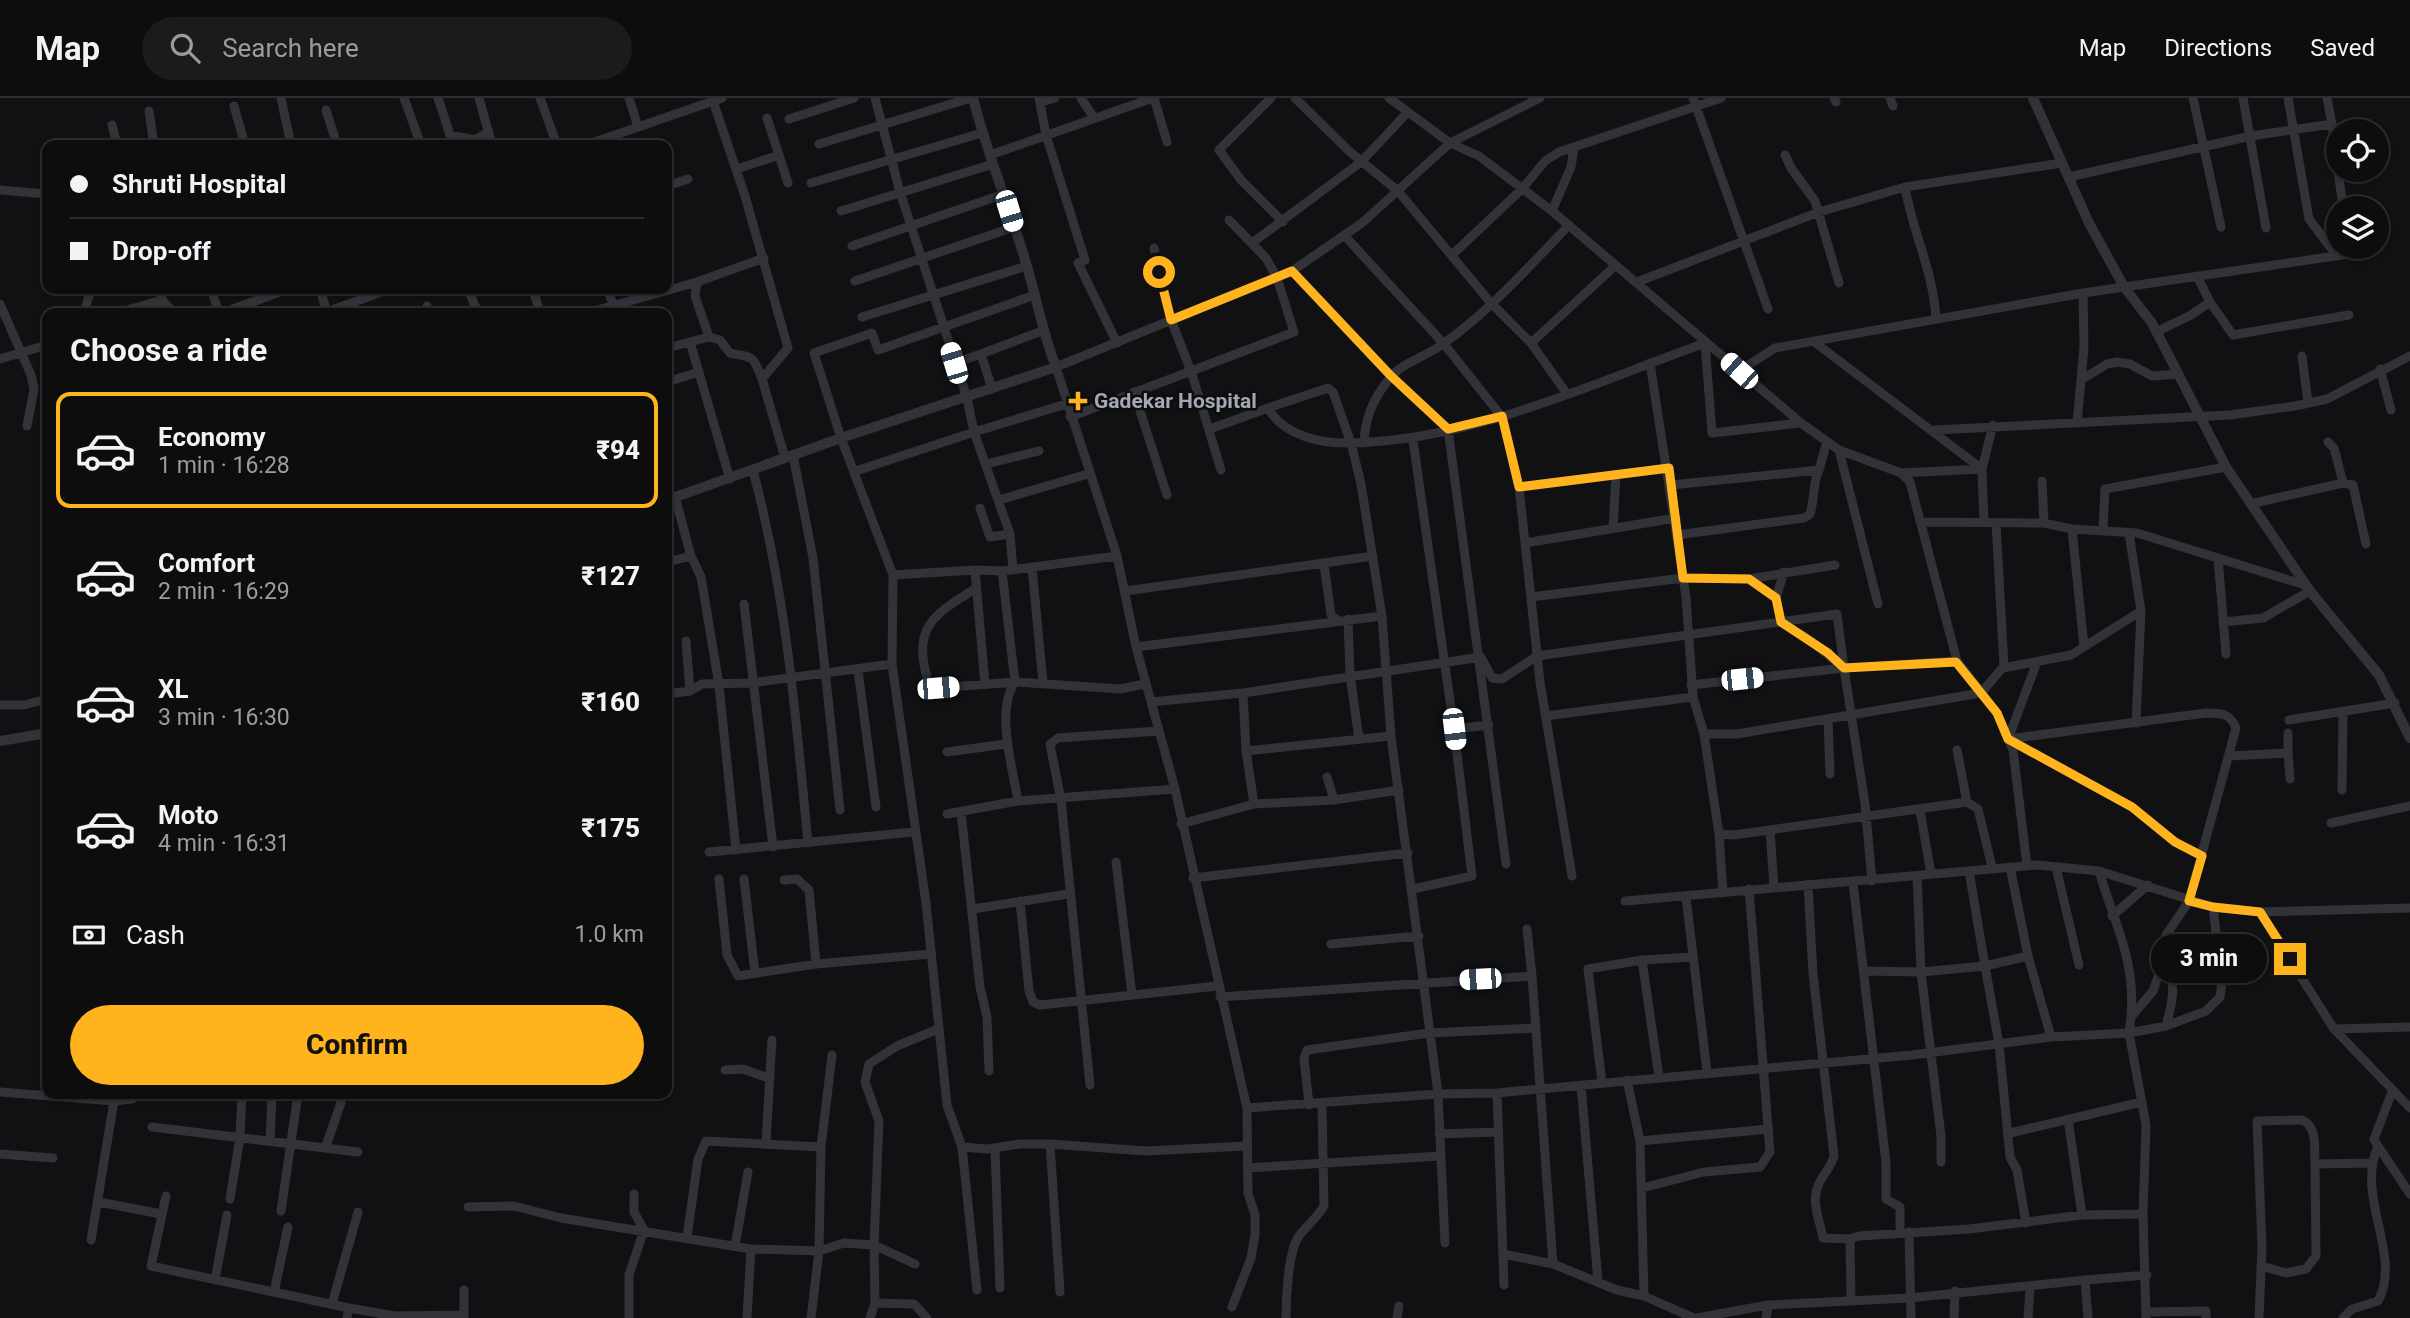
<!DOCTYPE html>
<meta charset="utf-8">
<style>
body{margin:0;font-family:Roboto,sans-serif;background:#1b1b1c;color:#f1f3f6;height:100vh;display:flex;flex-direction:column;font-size:26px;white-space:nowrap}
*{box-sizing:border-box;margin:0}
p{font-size:23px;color:#9a9c9e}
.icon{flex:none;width:38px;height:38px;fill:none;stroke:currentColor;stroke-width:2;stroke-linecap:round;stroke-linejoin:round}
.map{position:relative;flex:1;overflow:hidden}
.sheet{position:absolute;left:42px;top:210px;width:630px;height:791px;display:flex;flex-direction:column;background:#0d0d0e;border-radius:14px;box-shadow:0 2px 5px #0004,0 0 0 2px #2d2d2e}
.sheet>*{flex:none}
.top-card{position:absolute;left:42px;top:42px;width:630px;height:154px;border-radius:14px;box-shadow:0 2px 5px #0004,0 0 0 2px #2d2d2e;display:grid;align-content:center;height:154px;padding:0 28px;background:#0d0d0e}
.buttons{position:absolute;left:2326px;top:21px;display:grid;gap:14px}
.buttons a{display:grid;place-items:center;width:63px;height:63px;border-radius:50%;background:#0d0d0e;box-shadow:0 2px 5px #0004,0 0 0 2px #2d2d2e;font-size:35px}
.end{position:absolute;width:32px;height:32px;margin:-16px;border:9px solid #ffb41e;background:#111;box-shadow:0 0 0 4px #111}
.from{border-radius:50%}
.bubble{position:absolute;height:49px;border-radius:24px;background:#0d0d0e;box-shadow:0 2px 5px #0004,0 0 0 2px #2d2d2e;font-size:23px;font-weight:800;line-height:49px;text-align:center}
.car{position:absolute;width:21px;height:42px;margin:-21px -10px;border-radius:9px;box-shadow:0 0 5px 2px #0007;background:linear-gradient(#fff 24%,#345 0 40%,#fff 0 76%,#345 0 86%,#fff 0)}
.top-card b{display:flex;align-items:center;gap:24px;height:66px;font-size:26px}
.top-card b+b{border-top:2px solid #2d2d2e}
.top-card i{width:18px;height:18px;background:#f1f3f6}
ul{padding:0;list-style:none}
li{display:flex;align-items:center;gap:21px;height:116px;margin:0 14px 10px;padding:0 14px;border:4px solid transparent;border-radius:14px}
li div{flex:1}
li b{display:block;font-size:26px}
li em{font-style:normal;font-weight:800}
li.current{border-color:#ffb41e}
li>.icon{width:63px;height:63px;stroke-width:1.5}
h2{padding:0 28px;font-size:32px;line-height:84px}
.pay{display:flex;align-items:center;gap:18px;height:77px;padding:0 28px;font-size:26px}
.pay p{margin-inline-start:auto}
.button{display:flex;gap:14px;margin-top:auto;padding:14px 28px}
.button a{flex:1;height:80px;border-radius:42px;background:#ffb41e;color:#111;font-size:28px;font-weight:800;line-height:80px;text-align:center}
header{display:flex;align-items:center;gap:42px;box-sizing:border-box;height:98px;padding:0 35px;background:#0d0d0e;border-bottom:2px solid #2d2d2e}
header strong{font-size:33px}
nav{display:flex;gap:38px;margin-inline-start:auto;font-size:24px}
.search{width:490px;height:63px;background:#1b1b1c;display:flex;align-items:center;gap:18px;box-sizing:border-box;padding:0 24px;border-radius:38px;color:#9a9c9e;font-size:26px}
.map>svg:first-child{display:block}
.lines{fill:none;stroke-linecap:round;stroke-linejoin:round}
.minor{stroke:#323339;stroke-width:9}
.tertiary{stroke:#323339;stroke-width:10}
.route{stroke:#ffb41e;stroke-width:9}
.poi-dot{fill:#ffb41e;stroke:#0d0d0e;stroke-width:2.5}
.labels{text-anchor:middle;stroke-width:5;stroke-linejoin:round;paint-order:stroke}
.poi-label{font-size:21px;font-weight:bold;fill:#a2a8b5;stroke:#0d0d0e;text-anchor:start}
</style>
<header>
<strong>Map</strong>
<div class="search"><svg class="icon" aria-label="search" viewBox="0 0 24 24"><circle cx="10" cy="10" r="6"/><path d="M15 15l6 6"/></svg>Search here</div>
<nav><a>Map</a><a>Directions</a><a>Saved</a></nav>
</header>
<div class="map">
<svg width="2410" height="1220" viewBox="0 0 2410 1220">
<rect width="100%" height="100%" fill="#111113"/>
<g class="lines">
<!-- minor -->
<path class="minor" d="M281,0L291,47
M404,0L421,47
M438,0L450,37L475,42L489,34
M479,0L492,47
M540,0L557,47
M629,0L638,29
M712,0L745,98L788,250L762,281L785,360
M1039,0L1046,37L1085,162L1078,165L1117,245
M1081,0L1094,20
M1154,0L1167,44
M1271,0L1219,52L1241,82L1283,124
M1295,0L1350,54L1398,93L1490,204L1531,245L1567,296
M1389,0L1450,45L1479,58L1552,113L1801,325L1839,352L1901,375L1910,384L1957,563L1844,570L1837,516L1537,558L1502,581L1492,580L1481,559
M1540,0L1450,45L1362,125L1292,173L1056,269L1117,458L1136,549L1175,691L1247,1010L1438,996L1497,995L1912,957L2051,939L2129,935L2166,928L2206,913L2220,899L2222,885L2213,809
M1693,0L1768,211
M1834,0L1836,4
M1890,0L1893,8
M2193,0L2221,129
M2243,0L2266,130
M2288,0L2309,121L2337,158
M2327,0L2332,26
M1041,4L1055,0
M234,8L245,47
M326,12L337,47
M149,13L154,47
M767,20L788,85
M789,21L854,0
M112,27L117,47
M819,46L971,0
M586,47L722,0
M990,57L1153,0
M1785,57L1791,70L1815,103L1839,185
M737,71L779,57
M2069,79L2251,38L2332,26L2343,110
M811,85L982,35
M667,88L688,81
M1905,89C1913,136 1933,171 1936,221
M0,92L47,96
M841,113L993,66
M1552,113L1571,69L1574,50
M1344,137L1444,246L1502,319L1519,389L1540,584L1572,778
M1252,145L1361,64L1407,15
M852,148L1004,96
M1154,150L1171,222L1191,273L1221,372
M1452,157L1522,91L1545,63L1559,54L1721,0
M1292,173L1391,278L1448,331L1506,766
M2197,178L2210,204
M855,183L1014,129
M1637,184L1819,114L1905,89L2062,65
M161,191L162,202L174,215
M211,191L219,215
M320,191L327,215
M468,191L478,215
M533,191L540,215
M607,191L614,208
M0,206L31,277L34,291L27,328
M427,208L430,215
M327,214L389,191
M84,215L91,191
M117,215L162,202
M222,215L288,191
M587,215L697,184
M862,219L1027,168
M2156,234L2191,217L2210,204L2233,237L2349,217
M709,239L720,242L730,255C754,260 753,257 762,281
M1813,243L1982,371L1984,425
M690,244L730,381
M1531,245L1615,168
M667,250L709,239L695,198L697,184L764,160
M2302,258L2308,305
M0,261L47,247
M954,265L981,256
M1650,265L1686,499L1693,599L1704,636L1719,736L1723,795
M2380,271L2391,312
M1739,273L1775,250L2083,195L2349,156L2348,149
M2081,282L2107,266L2117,264L2130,266L2152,278L2179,276
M667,284L699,274
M992,291L981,256L1042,233
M1134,294L1167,397
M1070,319L1294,234L1277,180L1266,160L1229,122
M2077,325L2084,249L2083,195
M1210,331L1268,310
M1935,332L2230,317L2295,308L2327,301L2410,258
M1413,342L1454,631
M2328,344L2334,350L2343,385
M1364,345C1365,320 1373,301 1389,281C1401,265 1427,258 1443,246C1487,215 1532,166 1569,127
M1839,352L1878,506
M793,357L813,460L840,712
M986,366L1039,353
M753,373C786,495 796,620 808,745
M856,373L974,334L967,300L900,94L875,0
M1901,375L1982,371L1993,327
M2042,383L2044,425
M1671,387L1819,372L1827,343
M1519,389L1669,370
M999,402L1088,376
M2250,406L2343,385L2353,387L2366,446
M980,410L990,439L1010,436
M1923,424L2044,425L2072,431L2137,435L2305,487
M1613,430L1616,377
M2072,431L2084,549
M2103,432L2105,391L2226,369
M1677,437L1804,420L1810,416C1815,401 1812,387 1819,372
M1525,445L1676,420
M691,458L701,479L719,587L736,752
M2218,460L2226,556
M667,464L691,458L675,399
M1324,466L1331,517L1336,521
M1032,469L1043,585
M1013,472L1010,436L974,334L1066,306
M1002,473L1015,584C995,613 1013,671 1018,703L1175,691
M893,477L975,472
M1749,481L1776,500L1781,524L1810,542L1844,570L1865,706L1872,783
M975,491C933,517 912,529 928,583L938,590L1015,584L1120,591L1145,586
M1126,493L1373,458
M1531,499L1683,480L1749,481L1835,467
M1776,500L1784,474
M744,506L773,749
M1348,521L1350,577L1359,641
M2223,524L2263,520L2310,493
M1136,549L1382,518
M1957,563L1997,615L2013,652L2027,768
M892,566L926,805L947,1007L962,1049L987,1051L1020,1046H1050L1146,1053L1246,1048
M2003,570L2071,557L2141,513L2129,435
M858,572L876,709
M985,586L975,472L1002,473L1117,458
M1691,587L1844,570
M690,593L702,586L751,585L892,566L893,477L841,340L814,255L872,235L878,252L1032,198
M1243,595L1246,653L1254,706
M667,596L690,593L686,543
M1151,604L1243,595L1481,559
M0,607H24L47,601
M1545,618L1693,599
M1828,621L1830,676
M2289,622L2395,605
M2136,625L2141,513
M1704,636H1737L1981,595L2004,568L1996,425
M2008,641L2206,615C2221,615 2230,615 2236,630L2189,803L2166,837L2158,879L2153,893L2131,919L2129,935L2146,1027L2143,1116L2146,1220
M2008,641L2132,709L2175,744L2202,758
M2008,641L2037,564
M1957,652L1967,704
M1246,653L1391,638
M947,654L1006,646
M2288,655L2290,681
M2229,658L2288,655V635
M1327,679L1334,702
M2342,692L2343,615
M1920,712L1931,776
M961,714L980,889L987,919L989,973
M947,716L1018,703
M2331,725L2410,708
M1181,726L1254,706L1334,702L1399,692
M1770,732L1774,789
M1719,736L1734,737L1967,704L1978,711L1992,769
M709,754L914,734
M1116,764L1132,897
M2010,769L2028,858
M2056,769L2079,867
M2099,773C2114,825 2136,862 2131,918
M1917,778L1921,874L1941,1038V1064
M1193,780L1408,755
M719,781L727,857L738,878L816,866L931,856
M744,781L755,875
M784,782L797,781L809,792L816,866
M1853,785L1886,1065V1101L1900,1109V1134
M1808,786L1813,876L1834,1058C1831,1070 1822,1077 1818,1088C1811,1104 1820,1123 1823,1140L1850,1141
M1413,791L1472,778L1454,631L1489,627
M1686,799L1707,974
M1020,803L1029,893L1033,904L1040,907L1217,888
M1625,803L2037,767L2099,773L2213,809L2260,814L2410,810
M973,811L1068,796
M2260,814L2334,931L2410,1010
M2112,818L2148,787
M1527,831L1532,878
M1331,846L1419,838
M1642,862L1693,859
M2162,863C2179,882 2172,906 2166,928
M1864,873L1921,874L1985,868L1969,773
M1220,899L1532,878L1553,1166
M2334,931L2410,929
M725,972L743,971L768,980
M1627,982L1640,1043L1644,1198
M1602,985L1588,871L1642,862L1659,979
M1090,987L1061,702L1050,646L1058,640L1158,633
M1581,987L1598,1183
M0,994L114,1003L91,1142
M1497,995L1504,1187
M114,1003L132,1001L139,996
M1309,1007L1304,960L1307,952L1429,935L1536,930
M2068,1021L2082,1117
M152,1029L358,1054
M2010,1035L2142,1004
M1439,1036L1498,1034
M270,1043L272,996
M1640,1043L1769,1031
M766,1044L772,942
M1050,1046L1060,1194
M326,1048L344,996
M2378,1048L2410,1096
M962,1049L977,1192
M995,1051L1000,1190
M0,1056L53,1060
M1247,1070L1440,1058
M1642,1090L1704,1074L1760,1069L1770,1054L1749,791
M166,1098L151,1168L349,1210L347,1220
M230,1101L240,1039L242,996
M99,1104L161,1116
M468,1109L514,1108L561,1120L751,1151L819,1153L821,1049L832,957
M281,1113L298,996
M2026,1125L2017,1072L2010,1059L1999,946L1985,868L2028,858L2051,939
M1909,1134L1911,1220
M687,1139L698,1061L706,1043L821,1049
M1445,1145L1438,996L1391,638L1382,518L1361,386L1351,345C1321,346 1284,338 1268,310L1328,290L1333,294L1351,345C1474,342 1591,286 1705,245L1712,335L1801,325
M735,1148L748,1074
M1503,1156L1553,1166L1617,1192L1644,1198L1694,1220
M915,1166L874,1147L875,1205L914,1206L927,1220
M2261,1168L2286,1175L2306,1171L2316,1158L2315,1066
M215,1182L227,1117
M2085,1182L2147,1177
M464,1192V1220
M274,1194L288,1129
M1851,1201L1850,1141L1859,1138L1969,1131L2082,1117L2143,1116
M332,1206L358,1114
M1232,1209L1251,1160L1255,1137V1117L1248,1095L1247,1010
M349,1210L395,1218L464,1217
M2146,1214L2206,1213V1220
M629,1220V1177L644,1132L634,1114V1096
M747,1220L751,1151
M811,1220L819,1153L844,1145L874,1147L879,1023L865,984L869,966L897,948L938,931
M870,1220L875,1205
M1286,1220C1286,1201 1288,1153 1299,1138C1307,1127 1317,1120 1324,1108L1322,1007
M1397,1220L1399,1208
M1697,1220L1768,1207L1909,1200L2085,1182L2088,1220
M1766,1220L1768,1207
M1954,1220L1955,1193
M2028,1220L2030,1190
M2259,1220L2262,1148L2257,1023L2302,1022C2318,1029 2314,1050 2315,1066L2371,1065
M2343,1220L2352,1211L2378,1203C2403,1158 2355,1099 2378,1048L2374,1041L2392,994"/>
<!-- tertiary -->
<path class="tertiary" d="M2033,0L2089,125L2124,189L2152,225L2226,369L2310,493L2379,577L2410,640
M667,402L841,340L1056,269C1042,233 1037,201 1026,165C1010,110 987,56 973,0
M0,643L47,635"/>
</g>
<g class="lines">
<!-- route -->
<path class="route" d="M1159,174L1171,222L1292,173L1391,278L1448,331L1502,318L1519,389L1669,370L1683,480L1749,481L1776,500L1781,524L1828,555L1844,570L1956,564L1997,615L2008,641L2132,709L2175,744L2202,758L2189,803L2213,809L2260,814L2290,861"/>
</g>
<!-- markers -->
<path class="poi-dot" d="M1074.5 292.5h7v7h7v7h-7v7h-7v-7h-7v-7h7z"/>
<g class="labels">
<!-- poi labels -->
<g class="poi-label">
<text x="1094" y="310">Gadekar Hospital</text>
</g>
</g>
</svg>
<div class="buttons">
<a><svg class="icon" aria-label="locate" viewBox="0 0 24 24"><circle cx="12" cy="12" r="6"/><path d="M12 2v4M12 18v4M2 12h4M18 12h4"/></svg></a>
<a><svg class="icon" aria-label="layers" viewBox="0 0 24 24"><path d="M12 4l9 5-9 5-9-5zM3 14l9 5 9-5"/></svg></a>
</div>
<i class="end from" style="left:1159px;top:174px"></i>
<i class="end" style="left:2290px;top:861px"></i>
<div class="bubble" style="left:2151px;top:836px;width:116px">3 min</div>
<i class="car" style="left:1009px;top:113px;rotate:163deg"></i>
<i class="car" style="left:954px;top:265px;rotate:343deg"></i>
<i class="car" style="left:1739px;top:273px;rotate:312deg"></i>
<i class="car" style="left:1742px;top:581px;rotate:84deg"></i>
<i class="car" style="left:938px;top:590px;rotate:85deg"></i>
<i class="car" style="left:1454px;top:631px;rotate:173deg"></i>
<i class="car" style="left:1480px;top:881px;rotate:267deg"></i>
<div class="top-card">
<b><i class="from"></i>Shruti Hospital</b>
<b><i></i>Drop-off</b>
</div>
<section class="sheet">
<h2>Choose a ride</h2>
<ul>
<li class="current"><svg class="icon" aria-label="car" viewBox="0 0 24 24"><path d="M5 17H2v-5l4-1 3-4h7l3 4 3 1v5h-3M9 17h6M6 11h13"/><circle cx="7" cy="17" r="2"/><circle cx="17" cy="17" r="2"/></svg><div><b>Economy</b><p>1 min · 16:28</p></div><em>₹94</em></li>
<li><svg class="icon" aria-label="car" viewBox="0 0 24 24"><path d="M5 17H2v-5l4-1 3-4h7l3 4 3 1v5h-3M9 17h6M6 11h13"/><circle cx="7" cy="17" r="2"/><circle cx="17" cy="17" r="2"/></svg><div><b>Comfort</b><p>2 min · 16:29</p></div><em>₹127</em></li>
<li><svg class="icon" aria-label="car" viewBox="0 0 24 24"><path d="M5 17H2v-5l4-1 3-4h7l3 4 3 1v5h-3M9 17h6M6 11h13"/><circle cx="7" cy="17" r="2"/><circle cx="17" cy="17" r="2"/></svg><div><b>XL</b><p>3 min · 16:30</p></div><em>₹160</em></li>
<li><svg class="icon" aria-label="car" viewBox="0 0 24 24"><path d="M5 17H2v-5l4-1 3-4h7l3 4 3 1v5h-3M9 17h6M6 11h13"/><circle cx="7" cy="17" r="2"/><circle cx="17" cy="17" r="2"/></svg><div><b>Moto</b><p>4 min · 16:31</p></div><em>₹175</em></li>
</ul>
<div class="pay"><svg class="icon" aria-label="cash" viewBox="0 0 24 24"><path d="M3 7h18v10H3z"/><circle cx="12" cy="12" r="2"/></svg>Cash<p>1.0 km</p></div>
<div class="button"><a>Confirm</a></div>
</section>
</div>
